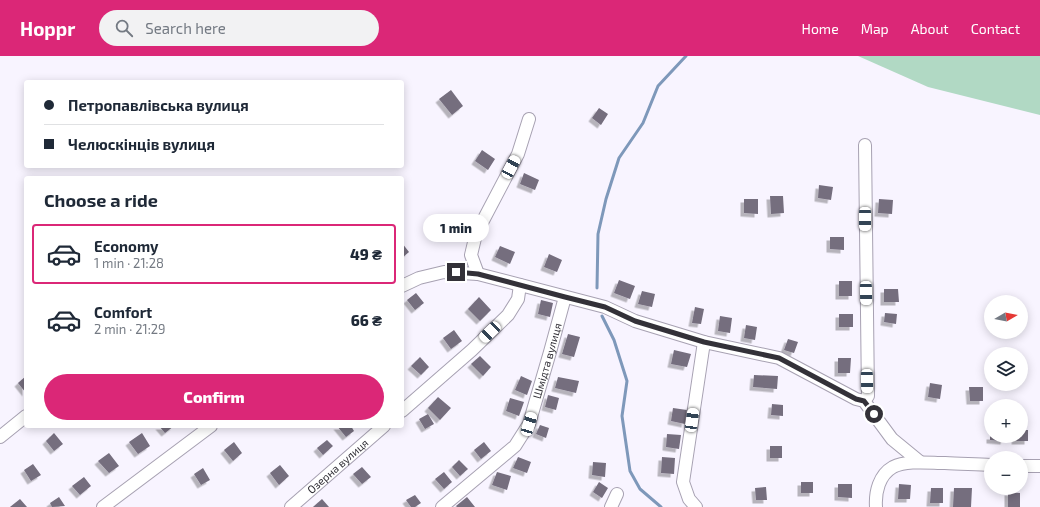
<!DOCTYPE html>
<meta charset="utf-8">
<style>
body{margin:0;font-family:"Exo 2",sans-serif;background:#f2f2f3;color:#1f2937;height:100vh;display:flex;flex-direction:column;font-size:15px;white-space:nowrap}
*{box-sizing:border-box;margin:0}
p{font-size:13px;color:#747a83}
.icon{flex:none;width:22px;height:22px;fill:none;stroke:currentColor;stroke-width:2;stroke-linecap:round;stroke-linejoin:round}
.map{position:relative;flex:1;overflow:hidden}
.panel{position:absolute;left:24px;top:120px;width:380px;height:252px;display:flex;flex-direction:column;background:#fff;border-radius:4px;box-shadow:0 2px 10px #0003}
.panel>*{flex:none}
.top-card{position:absolute;left:24px;top:24px;width:380px;height:88px;border-radius:4px;box-shadow:0 2px 10px #0003;display:grid;align-content:center;height:88px;padding:0 20px;background:#fff}
.needle{width:26px;rotate:80deg}
.buttons{position:absolute;left:984px;top:239px;display:grid;gap:8px}
.buttons a{display:grid;place-items:center;width:44px;height:44px;border-radius:50%;background:#fff;box-shadow:0 2px 10px #0003;font-size:20px}
.end{position:absolute;width:18px;height:18px;margin:-9px;border:5px solid #333138;background:#fff;box-shadow:0 0 0 2px #fff}
.from{border-radius:50%}
.bubble{position:absolute;height:28px;border-radius:14px;background:#fff;box-shadow:0 2px 10px #0003;font-size:13px;font-weight:800;line-height:28px;text-align:center}
.car{position:absolute;width:12px;height:24px;margin:-12px -6px;border-radius:5px;box-shadow:0 0 3px 1px #0007;background:linear-gradient(#fff 24%,#345 0 40%,#fff 0 76%,#345 0 86%,#fff 0)}
.top-card b{display:flex;align-items:center;gap:14px;height:38px;font-size:15px}
.top-card b+b{border-top:1px solid #e0e1e3}
.top-card i{width:10px;height:10px;background:#1f2937}
ul{padding:0;list-style:none}
li{display:flex;align-items:center;gap:12px;height:60px;margin:0 8px 6px;padding:0 12px;border:2px solid transparent;border-radius:4px}
li div{flex:1}
li b{display:block;font-size:15px}
li em{font-style:normal;font-weight:800}
li.current{border-color:#db2777}
li>.icon{width:36px;height:36px;stroke-width:1.5}
h2{padding:0 20px;font-size:18px;line-height:48px}
.button{display:flex;gap:8px;margin-top:auto;padding:8px 20px}
.button a{flex:1;height:46px;border-radius:24px;background:#db2777;color:#fff;font-size:16px;font-weight:800;line-height:46px;text-align:center}
header{display:flex;align-items:center;gap:24px;box-sizing:border-box;height:56px;padding:0 20px;background:#db2777;color:#fff}
header strong{font-size:19px}
nav{display:flex;gap:22px;margin-inline-start:auto;font-size:14px}
.search{width:280px;height:36px;background:#f2f2f3;display:flex;align-items:center;gap:10px;box-sizing:border-box;padding:0 14px;border-radius:22px;color:#747a83;font-size:15px}
.map>svg:first-child{display:block}
.green{fill:#b1d9c4}
.lines{fill:none;stroke-linecap:round;stroke-linejoin:round}
.stream{stroke:#7e98ba;stroke-width:3}
.building{fill:#756e7e;filter:url(#shadow)}
.minor-casing{stroke:#a7a1b2;stroke-width:14}
.minor{stroke:#fff;stroke-width:12}
.route{stroke:#333138;stroke-width:5}
.labels{text-anchor:middle;stroke-width:4;stroke-linejoin:round;paint-order:stroke}
.street-label{font-size:11px;fill:#333138;stroke:#fff}
</style>
<header>
<strong>Hoppr</strong>
<div class="search"><svg class="icon" aria-label="search" viewBox="0 0 24 24"><circle cx="10" cy="10" r="6"/><path d="M15 15l6 6"/></svg>Search here</div>
<nav><a>Home</a><a>Map</a><a>About</a><a>Contact</a></nav>
</header>
<div class="map">
<svg width="1040" height="451" viewBox="0 0 1040 451">
<defs>
<filter id="shadow"><feDropShadow dx="-3.5" dy="3.5" stdDeviation="0" flood-color="#0004"/></filter>
</defs>
<rect width="100%" height="100%" fill="#f8f4ff"/>
<!-- green -->
<path class="green" d="M858,0H1040V59L928,31Z"/>
<g class="lines">
<!-- stream -->
<path class="stream" d="M597,232L598,178L606,143L619,102L643,67L658,30L686,0
M602,260L614,284L627,325L622,360L630,415L640,433L661,451"/>
</g>
<!-- building -->
<path class="building" d="M451,34L463,50L452,59L439,43Z
M599,52L608,58L601,69L592,62Z
M482,94L495,103L488,114L475,105Z
M524,117L539,124L535,134L520,128Z
M819,129L833,131L831,144L818,142Z
M770,140H783L784,157L771,158Z
M744,143H758V158L744,157Z
M879,143L893,144L892,158L878,157Z
M830,181H844V194L830,193Z
M402,187L409,196L402,202Z
M500,190L515,196L510,208L495,201Z
M549,198L562,204L557,216L544,211Z
M619,224L635,230L630,243L614,237Z
M839,225H852V240H839Z
M884,233H898L899,246H884Z
M642,235L655,238L652,251L638,248Z
M416,237L424,247L415,254L407,244Z
M479,241L491,254L480,265L468,253Z
M541,244L553,247L550,261L538,258Z
M695,251L704,253L701,268L692,267Z
M885,257L897,258L896,268L884,266Z
M839,258H853V271H839Z
M720,260L732,262L730,277L718,275Z
M746,269L757,271L755,284L744,282Z
M454,274L462,285L451,293L443,282Z
M568,278L580,281L574,301L562,298Z
M788,283L798,286L794,297L784,294Z
M674,294L691,298L687,311L671,308Z
M480,300L491,311L483,320L471,308Z
M420,301L429,311L421,319L411,310Z
M838,302H851L850,317H838Z
M754,319L778,320L777,333L753,331Z
M26,320V337L18,327Z
M521,320L532,325L527,339L515,334Z
M558,321L579,325L576,337L555,332Z
M930,327L942,329L940,343L928,341Z
M969,331H983V345H970Z
M548,339L559,342L556,354L545,351Z
M438,341L451,352L440,364L428,352Z
M510,342L524,346L519,360L506,355Z
M772,348L783,349V360L771,359Z
M673,352L687,354L685,368L671,365Z
M428,358L434,368L425,373L419,363Z
M540,369L549,372L546,382L536,378Z
M159,370H174L165,377Z
M337,370H351L354,375L346,381Z
M1021,374H1028V385H1015L1016,380H1021Z
M54,377L63,388L54,395L46,385Z
M142,377L150,390L138,398L129,386Z
M667,378L681,379L679,393L666,391Z
M990,380H1005L1004,385L990,384Z
M327,384L333,390L323,399L317,392Z
M234,386L242,397L233,405L224,394Z
M484,386L491,395L481,403L474,394Z
M770,390H782V402H770Z
M109,397L119,410L109,417L98,405Z
M518,401L531,406L527,417L513,412Z
M662,401L675,402L674,418L661,417Z
M459,404L468,413L460,420L452,411Z
M593,406L606,407L605,421L592,419Z
M33,408L41,419L31,425L24,414Z
M280,409L289,420L279,429L270,417Z
M362,411L371,421L362,428L353,418Z
M203,412L210,424L201,429L194,418Z
M444,416L452,426L444,433L435,423Z
M497,416L511,420L507,434L492,429Z
M84,421L91,430L80,439L72,430Z
M599,426L608,432L602,442L593,436Z
M801,426H813V437H801Z
M838,428H852V442L838,441Z
M899,428L911,429L910,443H898Z
M766,431L767,444H756L755,432Z
M931,432H943V447H930Z
M954,432H972L971,451H953Z
M1008,436L1020,437V451H1008Z
M415,439L421,447L415,451H411L406,444Z
M59,441L65,450L52,451L50,447Z
M467,441L475,451H457L456,450Z
M20,443L27,451H10Z
M322,443L329,451H313Z"/>
<g class="lines">
<defs>
<g id="minor">
<path d="M478,218L471,199L476,178L518,98L529,63"/>
<path d="M402,230L419,222L444,216L478,218L605,251L635,265L704,286L779,302L856,343L864,345L892,383L920,406"/>
<path d="M864,345L868,340L865,89"/>
<path d="M402,355L472,294L508,259L518,243L520,229"/>
<path d="M0,381L26,360"/>
<path d="M1021,410H1040"/>
<path d="M103,451L211,370"/>
<path id="s1" d="M291,451L384,370"/>
<path id="s2" d="M442,451L515,390L529,368L550,296L565,241"/>
<path d="M611,451L617,438"/>
<path d="M696,451L689,443L683,426L704,286"/>
<path d="M876,451C875,436 879,419 893,411C907,404 930,407 945,407C960,408 976,408 991,409"/>
</g>
</defs>
<!-- minor casing -->
<use href="#minor" class="minor-casing"/>
<!-- minor -->
<use href="#minor" class="minor"/>
</g>
<g class="lines">
<!-- route -->
<path class="route" d="M456,216L478,218L565,241L605,251L635,265L704,286L779,302L856,343L864,345L874,358"/>
</g>
<g class="labels">
<!-- street labels -->
<g class="street-label">
<text dy="4" stroke="none"><textPath href="#s2" startOffset="187">Шмідта вулиця</textPath></text>
<text dy="4" stroke="none"><textPath href="#s1" startOffset="62">Озерна вулиця</textPath></text>
</g>
</g>
</svg>
<div class="buttons">
<a><svg class="needle" viewBox="-14 -14 28 28"><path d="M0-13l5 13h-10z" fill="#e53935"/><path d="M0 13l5-13h-10z" fill="#747a83"/></svg></a>
<a><svg class="icon" aria-label="layers" viewBox="0 0 24 24"><path d="M12 4l9 5-9 5-9-5zM3 14l9 5 9-5"/></svg></a>
<a>+</a>
<a>−</a>
</div>
<i class="end from" style="left:874px;top:358px"></i>
<i class="end" style="left:456px;top:216px"></i>
<div class="bubble" style="left:423px;top:158px;width:66px">1 min</div>
<i class="car" style="left:511px;top:111px;rotate:28deg"></i>
<i class="car" style="left:865px;top:163px;rotate:180deg"></i>
<i class="car" style="left:866px;top:237px;rotate:179deg"></i>
<i class="car" style="left:490px;top:276px;rotate:226deg"></i>
<i class="car" style="left:867px;top:325px;rotate:179deg"></i>
<i class="car" style="left:692px;top:364px;rotate:8deg"></i>
<i class="car" style="left:529px;top:368px;rotate:17deg"></i>
<div class="top-card">
<b><i class="from"></i>Петропавлівська вулиця</b>
<b><i></i>Челюскінців вулиця</b>
</div>
<section class="panel">
<h2>Choose a ride</h2>
<ul>
<li class="current"><svg class="icon" aria-label="car" viewBox="0 0 24 24"><path d="M5 17H2v-5l4-1 3-4h7l3 4 3 1v5h-3M9 17h6M6 11h13"/><circle cx="7" cy="17" r="2"/><circle cx="17" cy="17" r="2"/></svg><div><b>Economy</b><p>1 min · 21:28</p></div><em>49 ₴</em></li>
<li><svg class="icon" aria-label="car" viewBox="0 0 24 24"><path d="M5 17H2v-5l4-1 3-4h7l3 4 3 1v5h-3M9 17h6M6 11h13"/><circle cx="7" cy="17" r="2"/><circle cx="17" cy="17" r="2"/></svg><div><b>Comfort</b><p>2 min · 21:29</p></div><em>66 ₴</em></li>
</ul>
<div class="button"><a>Confirm</a></div>
</section>
</div>
